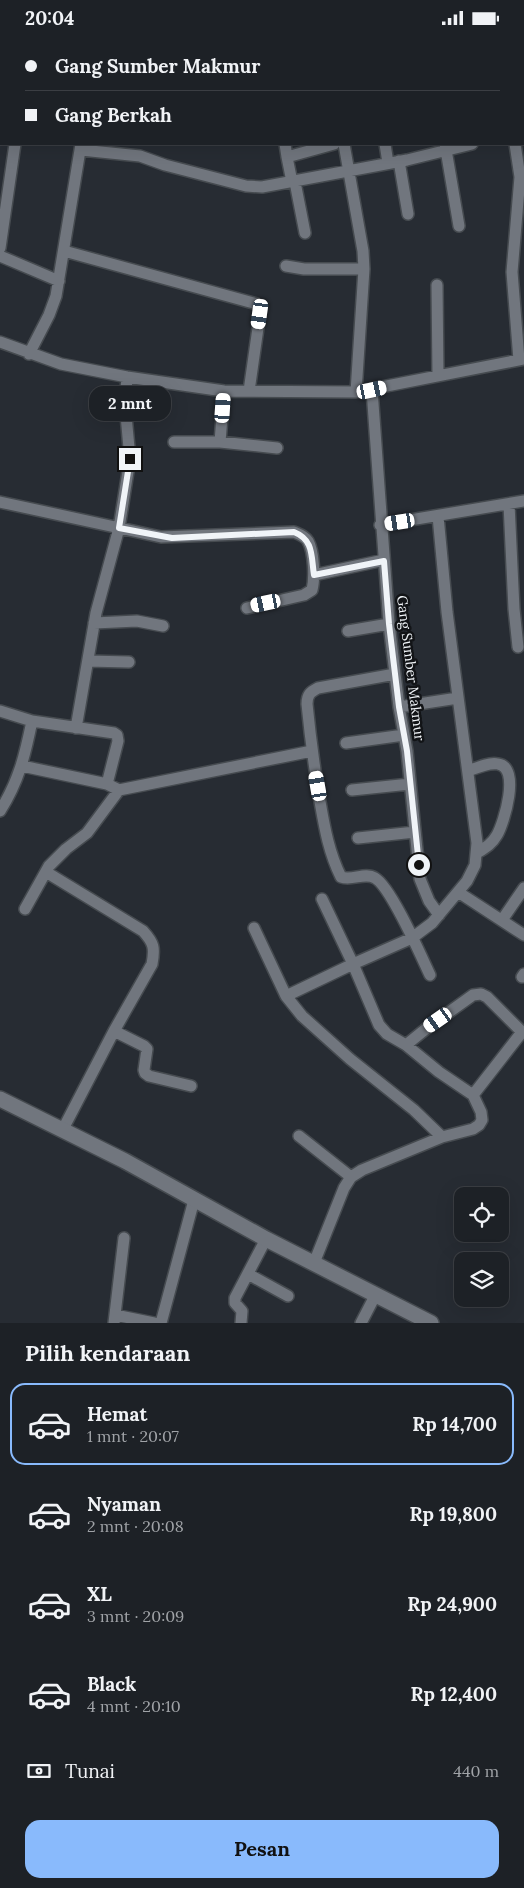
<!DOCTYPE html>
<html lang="id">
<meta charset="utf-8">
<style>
body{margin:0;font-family:Lora,serif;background:#25292e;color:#f1f3f6;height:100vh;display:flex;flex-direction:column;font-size:19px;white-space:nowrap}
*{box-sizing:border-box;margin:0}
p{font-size:16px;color:#a0a3a7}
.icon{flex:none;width:28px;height:28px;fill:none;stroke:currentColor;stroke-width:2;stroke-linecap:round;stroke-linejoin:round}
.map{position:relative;height:1288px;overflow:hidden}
.side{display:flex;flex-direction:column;background:#1d2126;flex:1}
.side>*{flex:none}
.banner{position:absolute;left:0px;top:0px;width:525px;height:110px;box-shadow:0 5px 20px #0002,0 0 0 1px #3b3e43;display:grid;align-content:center;height:110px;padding:0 25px;background:#1d2126}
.tools{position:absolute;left:454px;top:1152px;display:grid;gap:10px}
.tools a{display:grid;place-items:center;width:55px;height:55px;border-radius:10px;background:#1d2126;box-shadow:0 5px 20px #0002,0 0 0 1px #3b3e43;font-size:25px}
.end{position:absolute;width:22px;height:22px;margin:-11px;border:6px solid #f0f4f8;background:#111;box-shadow:0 0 0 2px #111}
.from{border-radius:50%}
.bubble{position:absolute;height:35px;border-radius:15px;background:#1d2126;box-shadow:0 5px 20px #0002,0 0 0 1px #3b3e43;font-size:16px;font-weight:700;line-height:35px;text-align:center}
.car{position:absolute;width:15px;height:30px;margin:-15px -8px;border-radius:6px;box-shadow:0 0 4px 1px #0007;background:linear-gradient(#fff 24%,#345 0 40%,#fff 0 76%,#345 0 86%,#fff 0)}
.banner b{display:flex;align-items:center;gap:18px;height:48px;font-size:19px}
.banner b+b{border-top:1px solid #3b3e43}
.banner i{width:12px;height:12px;background:#f1f3f6}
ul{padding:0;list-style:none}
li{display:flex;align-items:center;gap:15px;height:82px;margin:0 10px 8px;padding:0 15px;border:2px solid transparent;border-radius:15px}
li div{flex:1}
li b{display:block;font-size:19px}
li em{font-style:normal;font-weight:700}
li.active{border-color:#89bafc}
li>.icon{width:45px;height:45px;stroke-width:1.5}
h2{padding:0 25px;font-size:22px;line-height:60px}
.pay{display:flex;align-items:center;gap:12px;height:55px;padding:0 25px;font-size:19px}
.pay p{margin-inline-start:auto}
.primary-button{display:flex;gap:10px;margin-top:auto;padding:10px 25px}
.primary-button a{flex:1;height:58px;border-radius:15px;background:#89bafc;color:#111;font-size:20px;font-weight:700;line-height:58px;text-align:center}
.status{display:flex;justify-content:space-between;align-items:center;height:35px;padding:0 25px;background:#1d2126;direction:ltr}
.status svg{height:14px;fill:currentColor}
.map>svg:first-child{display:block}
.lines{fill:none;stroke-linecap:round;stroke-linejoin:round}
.minor-casing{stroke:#464b50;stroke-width:14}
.tertiary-casing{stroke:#464b50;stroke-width:18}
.minor{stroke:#71767e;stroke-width:11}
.tertiary{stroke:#71767e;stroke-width:15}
.route{stroke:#f0f4f8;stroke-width:6}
.labels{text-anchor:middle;stroke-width:5;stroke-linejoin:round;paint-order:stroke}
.street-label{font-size:14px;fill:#f0f4f8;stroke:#121417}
</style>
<div class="status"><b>20:04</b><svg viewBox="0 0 49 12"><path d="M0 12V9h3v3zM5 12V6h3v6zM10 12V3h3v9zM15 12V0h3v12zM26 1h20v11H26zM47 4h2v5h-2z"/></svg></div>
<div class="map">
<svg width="524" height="1288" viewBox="0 0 524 1288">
<rect width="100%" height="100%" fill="#272c33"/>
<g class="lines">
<defs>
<path id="minor" d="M262,0L263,1
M374,0V1
M427,0V1
M497,0V1
M32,1V0
M0,43L1,44
M285,109L287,122
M344,109L363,216L364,234L356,357
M385,109L388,128
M445,109L459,191
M515,109L520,142L512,237L519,325
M81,115L140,121L165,130L246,151L262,152L407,125L472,109
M399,126L408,179
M292,147L287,122L334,109
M295,147L305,198
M0,213L15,109
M64,216L257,269L260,273V279L249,356
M0,221L59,246
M286,231L304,234H364
M437,250L438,341
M0,307L61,329L127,342L224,356L356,357L524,324
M29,319L49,280L56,261L81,109
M372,355L389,589L399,672L407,716L420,844L429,866L439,880
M174,407H220L277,413
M220,407L224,356
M0,467L161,502L294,497C299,499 305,501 308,506C314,517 315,543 312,555L304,560L247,573
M509,469L514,574L518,612
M380,490L524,466
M314,540L384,525
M94,588L137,586L163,591
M348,596L389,589
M88,626L129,627
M395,639L318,653C310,657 307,660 307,669C310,700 314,730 319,761C324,789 328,816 341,842C352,846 365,837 375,843C391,852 421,921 430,940
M399,672L458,663
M0,676L32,686L114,698L117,700L118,706L107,749
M76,693L96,578L119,493L130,424L125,369L127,342
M346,708L404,700
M22,731L107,749L119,755L312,716
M468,736C476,733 489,727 498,729C521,732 504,788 497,800C492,809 485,813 477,818
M352,755L410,749
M0,776C19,746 25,720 32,686
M358,803L415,797
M46,837L143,896C154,908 155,913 152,929L114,996
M458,857L524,900
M322,864L353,929L379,990L387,999L406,1010L439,1037L473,1060
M25,874L49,831L66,814L87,798L119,755
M502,885L524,853
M254,893L286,961L302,981L350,1024L414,1075L442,1102
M522,942L524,939
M286,961L353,929L412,903L432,888L467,846L475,830L477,808L447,577L438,481
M62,1096L114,996L144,1011L147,1014L144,1035L145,1038L149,1041L191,1051
M299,1101L351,1142
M314,1228L344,1153L351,1142L362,1135L442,1102L473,1094L479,1090L482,1085L481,1077L473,1060L522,997L487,962L481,959L473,960L427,993L406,1010
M248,1239L288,1261
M115,1280L154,1288
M114,1288L124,1203
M161,1288L194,1165
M241,1288L242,1276L235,1268V1263L266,1204
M361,1288L376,1259"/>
<path id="tertiary" d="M0,1064L125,1126L266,1204L431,1288"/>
</defs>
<!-- minor casing -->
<use href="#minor" class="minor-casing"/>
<!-- tertiary casing -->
<use href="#tertiary" class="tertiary-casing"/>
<!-- minor -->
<use href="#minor" class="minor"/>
<!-- tertiary -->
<use href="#tertiary" class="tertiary"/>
</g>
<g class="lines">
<!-- route -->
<path class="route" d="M130,424L119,493L172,503L294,497C314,505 311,521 314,540L384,526L389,589L399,672L407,716L419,830"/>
</g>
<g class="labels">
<!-- street labels -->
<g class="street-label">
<text transform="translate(411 633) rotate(83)" y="5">Gang Sumber Makmur</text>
</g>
</g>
</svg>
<div class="tools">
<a><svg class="icon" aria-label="locate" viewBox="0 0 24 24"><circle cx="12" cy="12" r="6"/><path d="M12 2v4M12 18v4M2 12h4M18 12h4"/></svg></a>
<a><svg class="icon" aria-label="layers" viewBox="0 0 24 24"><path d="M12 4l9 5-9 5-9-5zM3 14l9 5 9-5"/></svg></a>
</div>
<i class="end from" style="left:419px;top:830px"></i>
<i class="end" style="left:130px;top:424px"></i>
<div class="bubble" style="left:89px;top:351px;width:82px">2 mnt</div>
<i class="car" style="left:260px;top:279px;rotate:188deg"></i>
<i class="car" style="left:372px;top:355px;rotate:78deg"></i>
<i class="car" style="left:223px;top:373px;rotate:4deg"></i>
<i class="car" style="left:400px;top:487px;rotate:261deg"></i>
<i class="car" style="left:266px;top:568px;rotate:258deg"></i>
<i class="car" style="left:318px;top:751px;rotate:350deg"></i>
<i class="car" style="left:438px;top:985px;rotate:235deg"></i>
<div class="banner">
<b><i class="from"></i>Gang Sumber Makmur</b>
<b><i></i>Gang Berkah</b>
</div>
</div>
<section class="side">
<h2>Pilih kendaraan</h2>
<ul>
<li class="active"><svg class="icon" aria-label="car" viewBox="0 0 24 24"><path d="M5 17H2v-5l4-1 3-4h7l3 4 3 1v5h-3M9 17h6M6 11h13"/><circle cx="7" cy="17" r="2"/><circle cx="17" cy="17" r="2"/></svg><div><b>Hemat</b><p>1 mnt · 20:07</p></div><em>Rp 14,700</em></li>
<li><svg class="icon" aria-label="car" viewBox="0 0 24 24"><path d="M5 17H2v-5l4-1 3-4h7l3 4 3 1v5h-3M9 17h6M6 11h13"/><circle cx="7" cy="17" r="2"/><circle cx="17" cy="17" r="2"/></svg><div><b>Nyaman</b><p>2 mnt · 20:08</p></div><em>Rp 19,800</em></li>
<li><svg class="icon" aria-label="car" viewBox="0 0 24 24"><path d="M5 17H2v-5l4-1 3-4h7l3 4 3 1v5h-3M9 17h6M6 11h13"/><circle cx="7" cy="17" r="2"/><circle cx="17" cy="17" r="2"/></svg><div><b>XL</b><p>3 mnt · 20:09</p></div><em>Rp 24,900</em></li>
<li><svg class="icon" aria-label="car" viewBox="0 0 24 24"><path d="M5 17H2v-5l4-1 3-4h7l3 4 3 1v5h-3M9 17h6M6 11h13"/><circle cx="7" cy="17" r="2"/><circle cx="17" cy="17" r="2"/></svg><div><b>Black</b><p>4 mnt · 20:10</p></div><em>Rp 12,400</em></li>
</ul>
<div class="pay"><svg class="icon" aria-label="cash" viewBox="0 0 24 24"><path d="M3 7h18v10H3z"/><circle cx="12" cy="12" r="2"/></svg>Tunai<p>440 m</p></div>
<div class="primary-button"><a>Pesan</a></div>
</section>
